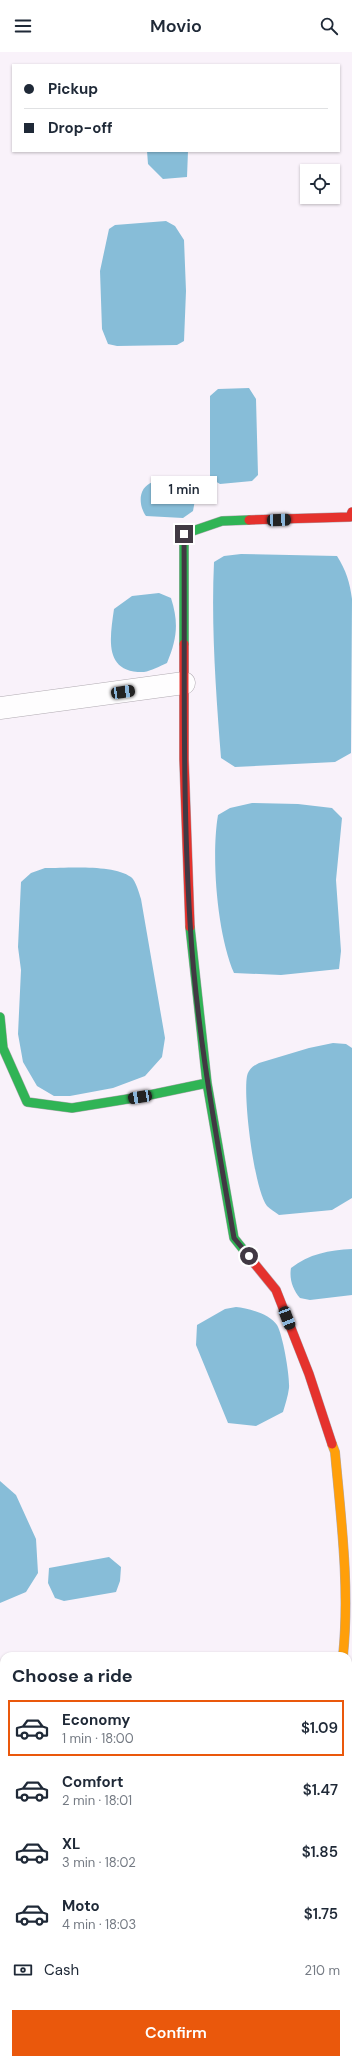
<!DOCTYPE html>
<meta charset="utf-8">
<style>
body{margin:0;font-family:"DM Sans",sans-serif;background:#f6f6f7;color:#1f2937;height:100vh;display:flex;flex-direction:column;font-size:15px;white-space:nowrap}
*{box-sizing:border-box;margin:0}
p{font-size:13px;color:#747a83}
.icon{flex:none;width:22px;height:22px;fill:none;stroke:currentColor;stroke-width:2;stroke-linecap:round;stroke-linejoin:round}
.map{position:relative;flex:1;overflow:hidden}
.sheet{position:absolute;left:0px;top:1600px;width:352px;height:412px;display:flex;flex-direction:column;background:#fff;border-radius:12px 12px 0 0;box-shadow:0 1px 3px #0004}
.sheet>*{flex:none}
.banner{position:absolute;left:12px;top:12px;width:328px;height:88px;border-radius:0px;box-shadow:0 1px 3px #0004;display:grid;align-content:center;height:88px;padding:0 12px;background:#fff}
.fabs{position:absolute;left:300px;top:112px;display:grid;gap:8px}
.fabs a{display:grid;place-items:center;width:40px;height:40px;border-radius:0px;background:#fff;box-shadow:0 1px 3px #0004;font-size:20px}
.end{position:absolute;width:18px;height:18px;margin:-9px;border:5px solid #413943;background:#fff;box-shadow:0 0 0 2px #fff}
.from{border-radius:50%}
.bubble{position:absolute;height:28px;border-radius:0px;background:#fff;box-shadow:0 1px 3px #0004;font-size:13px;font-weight:600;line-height:28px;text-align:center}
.car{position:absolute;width:12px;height:24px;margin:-12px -6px;border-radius:5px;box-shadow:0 0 3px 1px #0007;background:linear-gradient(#222 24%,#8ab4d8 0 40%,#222 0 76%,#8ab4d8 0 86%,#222 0)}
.banner b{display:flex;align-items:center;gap:14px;height:38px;font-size:15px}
.banner b+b{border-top:1px solid #e0e1e3}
.banner i{width:10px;height:10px;background:#1f2937}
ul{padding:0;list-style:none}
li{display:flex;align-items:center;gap:12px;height:56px;margin:0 8px 6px;padding:0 4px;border:2px solid transparent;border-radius:0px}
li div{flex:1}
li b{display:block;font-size:15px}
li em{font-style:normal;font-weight:600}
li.selected{border-color:#ea580c}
li>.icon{width:36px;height:36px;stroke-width:1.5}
h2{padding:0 12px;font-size:18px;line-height:48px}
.pay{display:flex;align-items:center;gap:10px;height:44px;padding:0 12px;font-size:15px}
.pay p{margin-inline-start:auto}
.cta{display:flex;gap:8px;margin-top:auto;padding:8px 12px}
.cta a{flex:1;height:46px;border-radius:0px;background:#ea580c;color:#fff;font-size:16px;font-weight:600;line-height:46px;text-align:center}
header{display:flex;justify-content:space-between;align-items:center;height:52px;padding:0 12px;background:#fff;font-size:18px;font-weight:600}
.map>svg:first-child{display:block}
.water{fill:#87bdd8}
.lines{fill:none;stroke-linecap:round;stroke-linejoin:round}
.street-casing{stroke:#b1abb2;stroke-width:23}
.fast-casing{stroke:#b1abb2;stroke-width:10}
.slow-casing{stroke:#b1abb2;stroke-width:10}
.jam-casing{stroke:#b1abb2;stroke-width:10}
.path{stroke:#e3e1e3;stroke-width:2.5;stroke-dasharray:2 2;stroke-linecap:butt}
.street{stroke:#fefdfe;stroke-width:22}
.fast{stroke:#30b455;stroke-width:9}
.slow{stroke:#ff9f0a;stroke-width:9}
.jam{stroke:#e5322d;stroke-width:9}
.route{stroke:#413943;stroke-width:5}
</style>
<header><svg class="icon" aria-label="menu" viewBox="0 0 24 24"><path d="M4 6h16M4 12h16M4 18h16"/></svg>Movio<svg class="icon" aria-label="search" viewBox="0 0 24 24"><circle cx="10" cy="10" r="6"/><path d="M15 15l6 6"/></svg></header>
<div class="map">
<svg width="352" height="2012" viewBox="0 0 352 2012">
<rect width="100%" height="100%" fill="#f9f2fa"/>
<!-- water -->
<path class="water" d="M147,99H188L187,125L163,127L148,112Z
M166,169L175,174L184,188L186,239L184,289L177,293L117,294L108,292L102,277L100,219L109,177L115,173Z
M249,336L256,347L258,423L252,429L220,432L210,426V344L218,337Z
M182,428C197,438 196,443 193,459L183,466L146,464C138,453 138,435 153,430C161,427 174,428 182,428Z
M241,502L337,504C346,518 350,531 352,547L351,701L335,710L235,715L221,706C216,641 211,575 214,510L224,504Z
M159,541L171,546C179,571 177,587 167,611C160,614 151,619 144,620C103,621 110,586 114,557L132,544Z
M252,751L298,752L332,756L342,766L336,828L341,899L339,917L281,923L234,921C217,881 211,805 218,763L230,756Z
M45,816C67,816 113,812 131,825C136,829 139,841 141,847L165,986L162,1005L145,1024L113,1036L70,1044H54L37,1034L23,1010L18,982L21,918L18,895L21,830L31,821Z
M333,991L346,992L352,996V1146L332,1158L279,1163C275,1160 270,1157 267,1154C254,1137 243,1045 247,1024C249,1017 253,1014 259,1011L309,996Z
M352,1197V1243L310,1248L300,1246C293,1238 289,1227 291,1216C309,1202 329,1198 352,1197Z
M236,1255C248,1256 270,1262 277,1273C283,1283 290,1325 289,1336C288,1344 285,1353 283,1360L256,1374L228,1371L196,1293L197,1273L225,1257Z
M0,1429L16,1443L36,1487L38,1521L26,1540L0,1551Z
M109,1505L121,1515L120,1529L116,1540L64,1549L55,1546L48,1531L49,1516Z
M348,1669L352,1676V1733L348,1736Z"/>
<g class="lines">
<defs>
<path id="street" d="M0,656L184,631
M348,1635L352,1641"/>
<path id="fast" d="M184,592V482L222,469L249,468
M190,875L207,1031L234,1186L254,1211
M0,965L3,996L27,1050L72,1056L140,1045L207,1031
M348,1762L352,1760"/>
<path id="slow" d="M332,1392L335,1400C341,1466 350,1537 343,1604"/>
<path id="jam" d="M249,468L350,465L352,460
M184,592V707L190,875
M254,1211L276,1238L309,1322L332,1392
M0,1980L4,1978"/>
</defs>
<!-- street casing -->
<use href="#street" class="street-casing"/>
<!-- fast casing -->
<use href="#fast" class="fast-casing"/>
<!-- slow casing -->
<use href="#slow" class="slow-casing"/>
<!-- jam casing -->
<use href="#jam" class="jam-casing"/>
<!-- path -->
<path class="path" d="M0,1759L4,1756"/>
<!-- street -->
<use href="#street" class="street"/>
<!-- fast -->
<use href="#fast" class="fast"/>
<!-- slow -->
<use href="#slow" class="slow"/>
<!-- jam -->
<use href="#jam" class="jam"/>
</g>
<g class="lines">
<!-- route -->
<path class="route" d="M184,482C185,611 182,741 190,870C196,976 216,1082 234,1186L249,1204"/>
</g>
</svg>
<div class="fabs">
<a><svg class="icon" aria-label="locate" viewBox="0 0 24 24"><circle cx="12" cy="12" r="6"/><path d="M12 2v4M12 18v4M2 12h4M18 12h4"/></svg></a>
</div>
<i class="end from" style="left:249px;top:1204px"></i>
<i class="end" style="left:184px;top:482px"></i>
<div class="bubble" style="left:151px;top:424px;width:66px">1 min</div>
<i class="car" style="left:279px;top:468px;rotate:88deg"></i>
<i class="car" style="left:123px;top:640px;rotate:82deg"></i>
<i class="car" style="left:140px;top:1045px;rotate:261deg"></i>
<i class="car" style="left:287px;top:1266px;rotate:159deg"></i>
<div class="banner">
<b><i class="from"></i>Pickup</b>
<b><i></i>Drop-off</b>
</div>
<section class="sheet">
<h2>Choose a ride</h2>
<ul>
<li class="selected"><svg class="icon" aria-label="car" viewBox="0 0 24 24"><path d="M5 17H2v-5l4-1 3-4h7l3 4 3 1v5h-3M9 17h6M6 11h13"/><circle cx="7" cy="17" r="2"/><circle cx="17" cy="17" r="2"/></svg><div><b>Economy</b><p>1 min · 18:00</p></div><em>$1.09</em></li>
<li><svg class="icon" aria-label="car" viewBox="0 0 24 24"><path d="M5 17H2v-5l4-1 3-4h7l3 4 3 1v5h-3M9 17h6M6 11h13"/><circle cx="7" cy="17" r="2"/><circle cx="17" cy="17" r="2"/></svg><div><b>Comfort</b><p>2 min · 18:01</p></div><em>$1.47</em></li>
<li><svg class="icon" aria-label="car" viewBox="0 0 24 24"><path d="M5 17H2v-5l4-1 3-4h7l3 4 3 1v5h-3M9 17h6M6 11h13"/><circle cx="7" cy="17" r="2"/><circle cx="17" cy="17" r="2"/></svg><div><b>XL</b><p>3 min · 18:02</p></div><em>$1.85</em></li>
<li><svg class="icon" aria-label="car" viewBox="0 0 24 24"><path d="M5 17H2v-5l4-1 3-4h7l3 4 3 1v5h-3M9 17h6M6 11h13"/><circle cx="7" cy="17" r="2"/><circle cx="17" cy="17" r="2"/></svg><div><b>Moto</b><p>4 min · 18:03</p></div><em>$1.75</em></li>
</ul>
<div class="pay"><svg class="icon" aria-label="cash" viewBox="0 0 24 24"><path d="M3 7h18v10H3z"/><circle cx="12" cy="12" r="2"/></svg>Cash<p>210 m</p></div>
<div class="cta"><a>Confirm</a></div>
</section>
</div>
